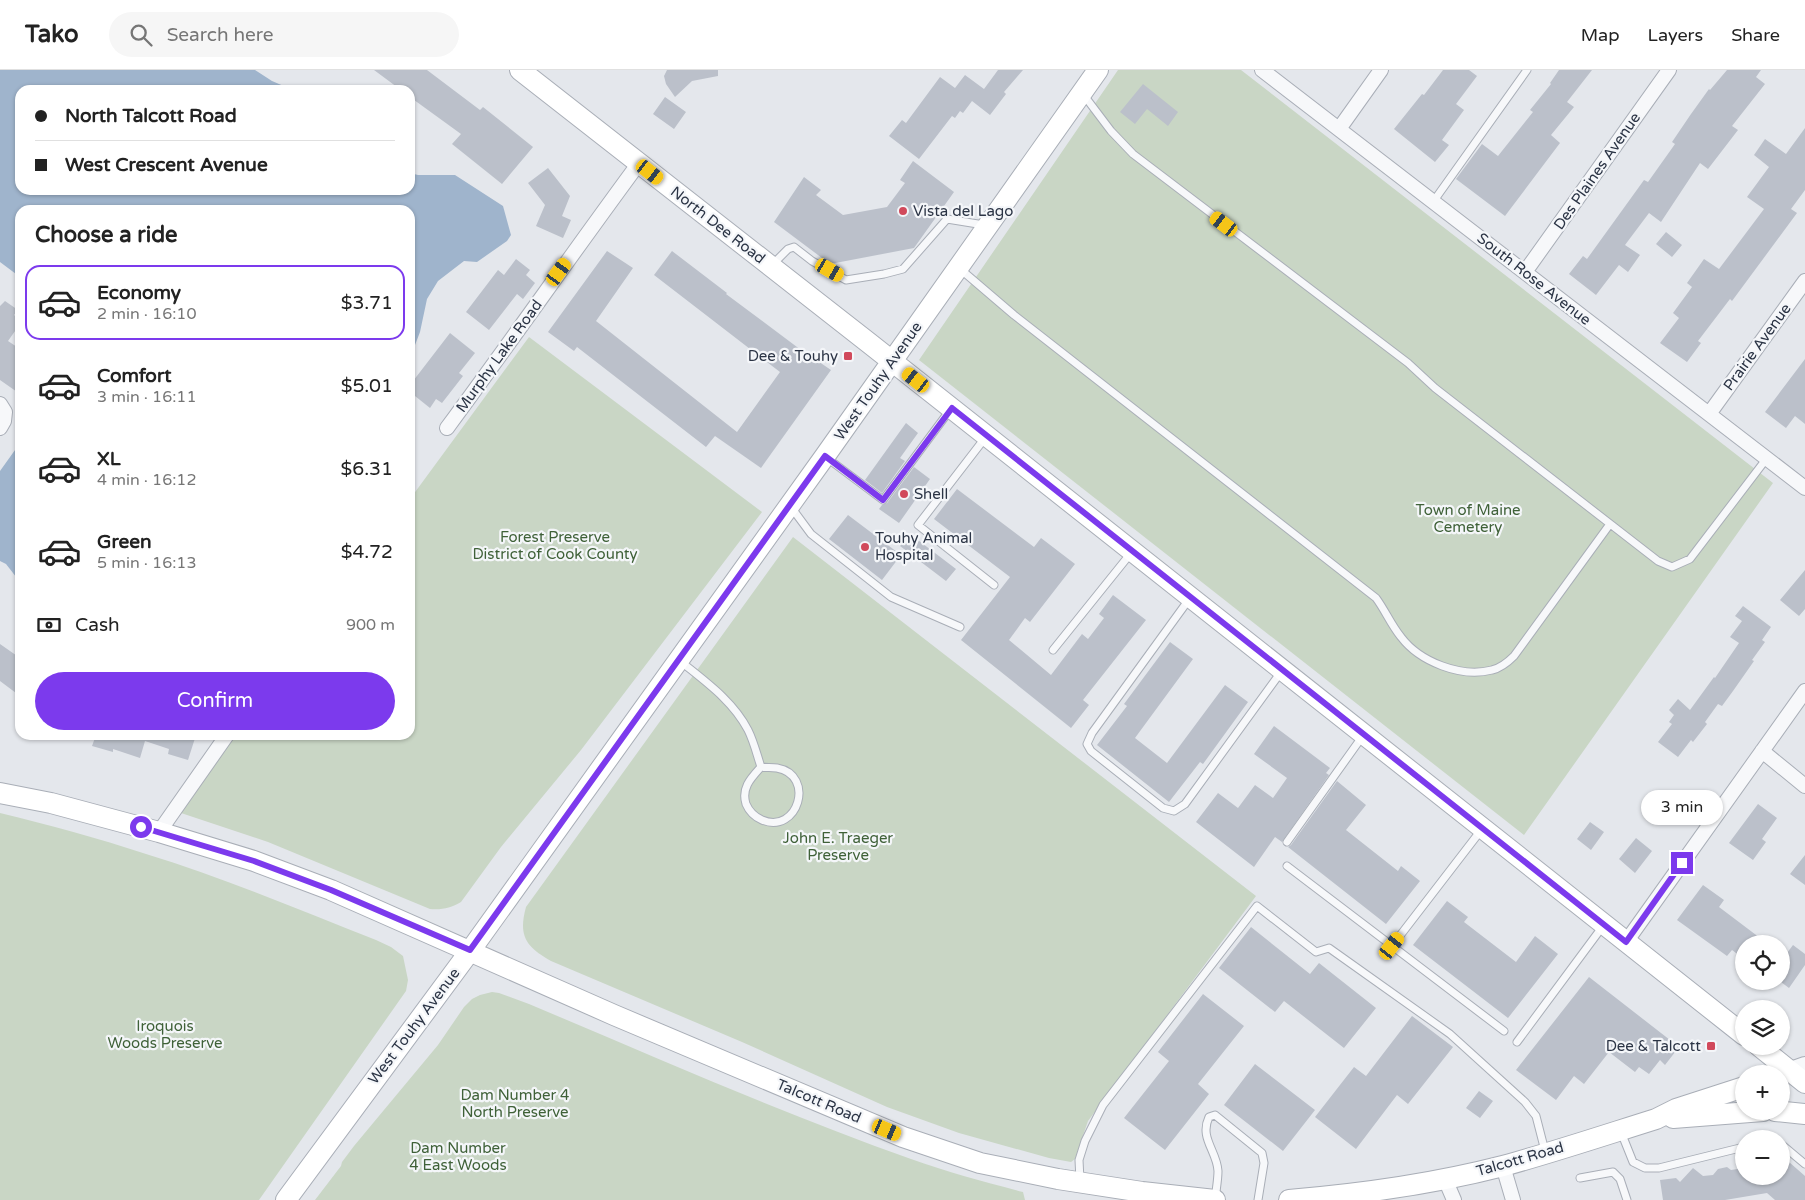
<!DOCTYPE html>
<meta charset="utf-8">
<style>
body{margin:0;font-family:"Varela Round",sans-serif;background:#f6f6f6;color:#222;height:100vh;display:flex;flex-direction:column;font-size:19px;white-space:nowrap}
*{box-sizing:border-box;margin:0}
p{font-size:16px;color:#767676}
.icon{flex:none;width:28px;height:28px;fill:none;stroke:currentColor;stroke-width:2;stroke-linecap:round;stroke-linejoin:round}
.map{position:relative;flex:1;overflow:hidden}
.details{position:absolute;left:15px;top:135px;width:400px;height:535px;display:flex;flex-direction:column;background:#fff;border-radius:15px;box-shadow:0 1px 4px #0004}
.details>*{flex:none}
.banner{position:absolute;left:15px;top:15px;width:400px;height:110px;border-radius:15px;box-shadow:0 1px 4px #0004;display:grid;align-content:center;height:110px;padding:0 20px;background:#fff}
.buttons{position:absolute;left:1735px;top:865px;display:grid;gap:10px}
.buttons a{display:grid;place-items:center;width:55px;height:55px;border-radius:50%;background:#fff;box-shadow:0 1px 4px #0004;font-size:25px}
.end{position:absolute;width:22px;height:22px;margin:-11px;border:6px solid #7c3aed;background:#fff;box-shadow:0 0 0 2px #fff}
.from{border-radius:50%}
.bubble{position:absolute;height:35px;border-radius:18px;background:#fff;box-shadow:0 1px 4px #0004;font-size:16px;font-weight:600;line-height:35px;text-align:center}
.car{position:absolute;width:15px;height:30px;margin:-15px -8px;border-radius:6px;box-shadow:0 0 4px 1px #0007;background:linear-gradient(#f5c518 24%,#345 0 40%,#f5c518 0 76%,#345 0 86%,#f5c518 0)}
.banner b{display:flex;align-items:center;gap:18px;height:48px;font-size:19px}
.banner b+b{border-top:1px solid #e0e0e0}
.banner i{width:12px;height:12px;background:#222}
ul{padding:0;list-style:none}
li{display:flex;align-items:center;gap:15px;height:75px;margin:0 10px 8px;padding:0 10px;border:2px solid transparent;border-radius:15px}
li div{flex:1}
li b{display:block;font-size:19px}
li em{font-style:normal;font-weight:600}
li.active{border-color:#7c3aed}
li>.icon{width:45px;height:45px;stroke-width:1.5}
h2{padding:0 20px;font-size:22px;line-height:60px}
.pay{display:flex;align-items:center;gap:12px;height:55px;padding:0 20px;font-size:19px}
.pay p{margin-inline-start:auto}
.button{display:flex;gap:10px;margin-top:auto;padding:10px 20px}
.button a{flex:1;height:58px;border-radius:30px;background:#7c3aed;color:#fff;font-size:20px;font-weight:600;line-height:58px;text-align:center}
header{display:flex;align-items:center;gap:30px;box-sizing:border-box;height:70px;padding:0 25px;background:#fff;border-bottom:1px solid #e0e0e0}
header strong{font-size:24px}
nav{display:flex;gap:28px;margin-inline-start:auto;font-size:18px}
.search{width:350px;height:45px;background:#f6f6f6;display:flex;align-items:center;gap:12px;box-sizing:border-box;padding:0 18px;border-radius:28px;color:#767676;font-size:19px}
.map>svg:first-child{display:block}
.green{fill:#c9d6c5}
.water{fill:#9fb4cc}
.building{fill:#bbc0ca}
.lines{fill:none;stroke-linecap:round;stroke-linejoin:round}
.service-casing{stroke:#a9aeb7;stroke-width:9}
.minor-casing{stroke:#a9aeb7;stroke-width:16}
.tertiary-casing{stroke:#a9aeb7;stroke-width:20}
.secondary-casing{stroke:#a9aeb7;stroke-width:22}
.service{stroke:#f7f8fa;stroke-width:7}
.minor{stroke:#f7f8fa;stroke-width:14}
.tertiary{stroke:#f7f8fa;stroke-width:18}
.secondary{stroke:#fff;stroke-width:20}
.route{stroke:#7c3aed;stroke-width:6}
.poi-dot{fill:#d1495b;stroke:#f4f6f9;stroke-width:2}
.labels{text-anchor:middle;stroke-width:4.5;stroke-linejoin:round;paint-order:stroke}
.street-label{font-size:15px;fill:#2b3445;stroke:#f4f6f9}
.poi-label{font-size:15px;fill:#2b3445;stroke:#f4f6f9;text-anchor:start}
.park-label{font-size:15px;fill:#3f6138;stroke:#f4f6f9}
</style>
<header>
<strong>Tako</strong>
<div class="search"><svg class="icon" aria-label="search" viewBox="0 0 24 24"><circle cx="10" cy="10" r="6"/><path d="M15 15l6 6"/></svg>Search here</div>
<nav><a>Map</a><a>Layers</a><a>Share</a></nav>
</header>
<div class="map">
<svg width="1805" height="1130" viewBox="0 0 1805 1130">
<rect width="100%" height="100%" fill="#e4e7ec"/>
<!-- green -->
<path class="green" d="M1118,0H1241L1773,413L1524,765L919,290Z
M529,267L762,442L581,680L501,777L461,832C451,838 442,840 430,839L268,772L178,742L235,665H410V429Z
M793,467L1256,826L1088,1051L1075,1089L1071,1092L1049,1088L959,1063L887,1037L742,972L551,891C526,877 518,866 526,837Z
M0,743C49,755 98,768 146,784C224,808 300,840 376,870L391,877L403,886L408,910L406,921L259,1130H0Z
M492,922L499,923L529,934C655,987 781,1043 911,1089C947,1102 985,1112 1023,1122L1025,1130H315L341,1096L342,1092L354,1076L438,975L464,937L472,929L480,925Z"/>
<!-- water -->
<path class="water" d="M0,0H255L272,11L293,20H20V120H410V103L418,105H455L503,136L511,165L507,171L477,192L464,191L438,211L427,229L420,262L410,288V140H20V207L0,192Z
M20,373V512L6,494L0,491V401Z"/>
<!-- building -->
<path class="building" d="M374,0H427L480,40L483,37L533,77L502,114L452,74L461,64L410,27V20H401Z
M667,0H718V6L692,11L675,27L666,14L664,6Z
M998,0H1023L1004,22L1006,24L990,45L972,31L963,43L960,41L955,48L952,46L919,89L889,66L902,50L906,53L940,7L955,18L965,5L984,19Z
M1443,0H1469L1477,6L1456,34L1464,40L1442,70L1449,75L1435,92L1394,59L1422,24L1424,25Z
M1559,0H1592L1567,32L1574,37L1551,65L1560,73L1505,146L1456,109L1482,74L1498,86L1533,42L1530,40L1551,14L1550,13Z
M1727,0H1761L1756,7L1765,14L1732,56L1738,60L1708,99L1700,93L1661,152L1649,143L1625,175L1640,185L1628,202L1619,195L1596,225L1569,204L1583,186L1587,189L1644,110L1648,112L1675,74L1672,72L1691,44L1709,19L1710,20Z
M1143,14L1178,42L1168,56L1147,39L1135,54L1120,42Z
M665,27L686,42L674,59L653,44Z
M1805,58V120L1791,139L1797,143L1732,231L1730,229L1698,271L1701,273L1687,292L1660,273L1679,248L1673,243L1692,217L1687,213L1704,189L1719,199L1764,139L1747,127L1769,97L1754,85L1765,69L1786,84Z
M913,91L954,122L914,178L830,194L774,152L804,107L821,120L816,125L843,145L887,137L905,113L900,110Z
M548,98L570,126L562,146L571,150L563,168L536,156L545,135L528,113Z
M1666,162L1682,175L1672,187L1656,174Z
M607,181L633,198L596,251L737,362L780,302L654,205L672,181L727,223L726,224L797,277L831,300L761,398L715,366L706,377L577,277L574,281L548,262Z
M516,189L530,200L526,205L535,213L523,229L517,224L489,260L466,242L498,200L504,205Z
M5,231L18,240L14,245L20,250V254L8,271L20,279V324L0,310V236Z
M450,263L475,283L459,303L463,306L442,333L436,329L430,338L410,322V315Z
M1805,289V354L1795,346L1786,358L1765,342Z
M906,353L918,363L900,388L905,391L882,423L865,410Z
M914,397L930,409L899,453L879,439L882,435L887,433Z
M957,419L1034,477L1041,468L1075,494L1030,552L1025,548L1009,570L1051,605L1082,564L1088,569L1104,548L1099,544L1113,525L1146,550L1083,630L1089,635L1071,658L961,570L1010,507L934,449Z
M848,445L901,485L882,510L829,469Z
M910,464L956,499L946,511L900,476Z
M1805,500V539L1799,546L1780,530Z
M1743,536L1771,557L1762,570L1765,572L1752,590L1754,591L1733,621L1722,636L1718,634L1705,652L1707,654L1693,672L1691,670L1678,687L1658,672L1672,654L1669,652L1674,645L1669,640L1678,629L1690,640L1714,607L1715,608L1739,573L1730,567L1742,551L1735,546Z
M1170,572L1193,589L1135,668L1167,693L1225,615L1248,632L1203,694L1200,692L1169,732L1097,675L1127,636L1124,634Z
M0,574L20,588V626L0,611Z
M1274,656L1330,698L1326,703L1329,705L1282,772L1275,767L1254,797L1196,752L1218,723L1238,738L1255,715L1273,728L1287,708L1254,684Z
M96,665H196L188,690L168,684L169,679L145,671L140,688L113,679V682L92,676Z
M1337,711L1366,735L1346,760L1398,801L1401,796L1420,811L1386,854L1288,777L1291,775Z
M1758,734L1777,748L1762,769L1766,772L1753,790L1729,773Z
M1590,752L1604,762L1591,780L1577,769Z
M1636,768L1652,781L1635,803L1619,789Z
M1805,785V815L1790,804Z
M1703,815L1724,830L1719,837L1768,874H1744V889L1732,880L1727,886L1677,850Z
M1447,831L1468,847L1464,852L1516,892L1535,866L1558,884L1508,948L1413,875Z
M1251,857L1310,904L1319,893L1376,938L1344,978L1284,931L1275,942L1219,898Z
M1793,875L1805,884V895L1789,918L1781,912V891Z
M1589,907L1679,977L1665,995L1660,990L1649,1004L1639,997L1635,1002L1609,982L1584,1014L1574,1006L1556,1030L1516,1000Z
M1203,924L1244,956L1198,1014L1209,1024L1165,1080L1124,1048L1169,991L1158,982Z
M1412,946L1453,977L1408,1034L1397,1025L1356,1079L1315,1047L1354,997L1366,1006Z
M1255,994L1315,1040L1283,1081L1224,1035Z
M1479,1021L1493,1031L1480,1048L1466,1038Z
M1781,1085L1805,1106V1130H1775L1767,1123L1725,1130H1663L1660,1110L1676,1108L1680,1112L1693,1098L1703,1106L1713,1105L1718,1099L1727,1097L1731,1100L1744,1098V1106H1781Z"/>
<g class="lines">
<defs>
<path id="service" d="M1083,24L1111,61L1133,84L1408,293L1435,318L1658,491L1672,497L1690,489L1767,388
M1433,132L1527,0
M771,196L788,179L794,177L812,191L846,210L884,204L903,199L947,149L984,155
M959,198L1014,245L1376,528C1385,540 1391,555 1401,567C1420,592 1461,608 1492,600C1501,598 1508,592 1514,586L1610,454
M985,368L918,455L994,515
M827,388L883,430L950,340
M791,437L811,464L891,527L960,557
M1190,528L1092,663L1087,674L1091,681L1163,738L1174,741L1185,734L1281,602
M1053,580L1131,483
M680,591C706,612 733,631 748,660C754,672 757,685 761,697
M761,697C766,698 772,697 777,698C816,705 798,765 762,750C755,747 749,741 746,734C741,718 751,708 761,697Z
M1287,772L1362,667
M1287,796L1504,961
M1392,876L1482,759
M1517,972L1603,856
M1621,1062L1633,1092L1645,1098H1659L1744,1077
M1781,1074L1805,1094
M1580,1108L1613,1102L1620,1109L1627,1130
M1080,1110L1079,1090L1085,1071L1103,1035L1257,836L1316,882L1329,878L1450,964L1525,1032L1536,1046L1545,1081
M1215,1130C1216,1120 1218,1110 1218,1101C1217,1081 1199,1068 1209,1047L1215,1045L1262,1083L1264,1093L1258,1130"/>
<path id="minor" d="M1262,0L1805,418
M1339,59L1381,0
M1525,202L1669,0
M0,334L5,342L4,351L0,358
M1709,344L1805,211
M447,358C512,270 574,181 639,93
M1762,681L1805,716
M159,762L227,665
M1626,872L1805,621
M1503,1096L1513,1130
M1445,1109L1454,1130"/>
<path id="tertiary" d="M1791,1001L1805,996"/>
<path id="secondary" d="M520,0L869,273L1744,965
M0,723L51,733L159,762L254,791L331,820L614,945L903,1067L980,1093L1058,1109L1142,1122L1215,1130
M1759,976L1805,1013
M1775,1041L1805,1044
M1673,1048L1763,1041
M286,1130L470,881L825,386L1098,0
M1289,1130C1361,1124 1433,1114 1503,1096C1554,1082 1605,1065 1656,1049L1676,1039L1744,1017"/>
</defs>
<!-- service casing -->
<use href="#service" class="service-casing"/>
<!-- minor casing -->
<use href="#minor" class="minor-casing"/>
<!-- tertiary casing -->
<use href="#tertiary" class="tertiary-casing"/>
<!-- secondary casing -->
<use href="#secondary" class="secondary-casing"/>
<!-- service -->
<use href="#service" class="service"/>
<!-- minor -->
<use href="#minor" class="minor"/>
<!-- tertiary -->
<use href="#tertiary" class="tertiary"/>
<!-- secondary -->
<use href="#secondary" class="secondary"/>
</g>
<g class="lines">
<!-- route -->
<path class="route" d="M141,757L254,791L331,820L470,880L825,386L883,430L952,338L1626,872L1682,793"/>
</g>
<!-- markers -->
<g class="poi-dot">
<circle cx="903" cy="141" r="5"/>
<rect x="843" y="281" width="10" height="10" rx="2.5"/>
<circle cx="904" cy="424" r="5"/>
<circle cx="865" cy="477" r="5"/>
<rect x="1706" y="971" width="10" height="10" rx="2.5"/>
</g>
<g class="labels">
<!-- street labels -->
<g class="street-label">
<text transform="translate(1597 101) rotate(-55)" y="5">Des Plaines Avenue</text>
<text transform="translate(718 155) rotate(38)" y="5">North Dee Road</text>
<text transform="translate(1534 209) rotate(38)" y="5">South Rose Avenue</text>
<text transform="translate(1757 277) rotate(-54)" y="5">Prairie Avenue</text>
<text transform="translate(499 286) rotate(-54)" y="5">Murphy Lake Road</text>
<text transform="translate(878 311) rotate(-55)" y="5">West Touhy Avenue</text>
<text transform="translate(414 956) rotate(-53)" y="5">West Touhy Avenue</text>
<text transform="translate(819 1031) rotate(23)" y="5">Talcott Road</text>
<text transform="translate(1520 1089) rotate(-16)" y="5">Talcott Road</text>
</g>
<!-- poi labels -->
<g class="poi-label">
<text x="913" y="146">Vista del Lago</text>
<text x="838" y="291" text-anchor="end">Dee &amp; Touhy</text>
<text x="914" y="429">Shell</text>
<text x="875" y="473">Touhy Animal<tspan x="875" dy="17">Hospital</tspan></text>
<text x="1701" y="981" text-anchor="end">Dee &amp; Talcott</text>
</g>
<!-- park labels -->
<g class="park-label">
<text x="1468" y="445">Town of Maine<tspan x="1468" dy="17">Cemetery</tspan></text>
<text x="555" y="472">Forest Preserve<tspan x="555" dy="17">District of Cook County</tspan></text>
<text x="838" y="773">John E. Traeger<tspan x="838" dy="17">Preserve</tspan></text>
<text x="165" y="961">Iroquois<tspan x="165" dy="17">Woods Preserve</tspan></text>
<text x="515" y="1030">Dam Number 4<tspan x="515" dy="17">North Preserve</tspan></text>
<text x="458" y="1083">Dam Number<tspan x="458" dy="17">4 East Woods</tspan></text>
</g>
</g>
</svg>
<div class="buttons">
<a><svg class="icon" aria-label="locate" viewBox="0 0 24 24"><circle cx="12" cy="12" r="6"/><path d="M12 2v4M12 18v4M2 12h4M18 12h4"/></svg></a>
<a><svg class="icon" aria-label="layers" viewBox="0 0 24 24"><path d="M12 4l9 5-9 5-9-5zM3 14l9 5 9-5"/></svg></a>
<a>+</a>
<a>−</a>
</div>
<i class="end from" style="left:141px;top:757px"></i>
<i class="end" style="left:1682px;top:793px"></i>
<div class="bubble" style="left:1641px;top:720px;width:82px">3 min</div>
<i class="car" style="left:650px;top:102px;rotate:128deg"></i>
<i class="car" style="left:1224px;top:154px;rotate:307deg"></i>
<i class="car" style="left:830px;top:200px;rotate:120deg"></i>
<i class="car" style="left:559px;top:202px;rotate:36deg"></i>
<i class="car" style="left:916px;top:310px;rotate:308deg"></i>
<i class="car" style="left:1392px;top:876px;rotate:38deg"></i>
<i class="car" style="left:887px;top:1060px;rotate:113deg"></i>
<div class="banner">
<b><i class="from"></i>North Talcott Road</b>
<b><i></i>West Crescent Avenue</b>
</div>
<section class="details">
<h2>Choose a ride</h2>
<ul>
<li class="active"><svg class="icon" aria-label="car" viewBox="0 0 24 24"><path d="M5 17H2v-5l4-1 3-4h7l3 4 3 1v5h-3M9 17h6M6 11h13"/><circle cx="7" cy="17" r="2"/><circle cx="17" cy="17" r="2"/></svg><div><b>Economy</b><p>2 min · 16:10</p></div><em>$3.71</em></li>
<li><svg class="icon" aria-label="car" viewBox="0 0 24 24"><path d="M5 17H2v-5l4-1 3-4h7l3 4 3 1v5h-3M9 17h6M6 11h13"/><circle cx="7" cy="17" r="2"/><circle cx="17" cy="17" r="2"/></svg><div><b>Comfort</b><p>3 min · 16:11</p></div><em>$5.01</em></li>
<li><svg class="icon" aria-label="car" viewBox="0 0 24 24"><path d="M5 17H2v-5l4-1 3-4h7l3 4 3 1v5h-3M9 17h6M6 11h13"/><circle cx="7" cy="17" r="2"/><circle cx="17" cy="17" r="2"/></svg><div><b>XL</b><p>4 min · 16:12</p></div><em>$6.31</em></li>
<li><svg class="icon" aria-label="car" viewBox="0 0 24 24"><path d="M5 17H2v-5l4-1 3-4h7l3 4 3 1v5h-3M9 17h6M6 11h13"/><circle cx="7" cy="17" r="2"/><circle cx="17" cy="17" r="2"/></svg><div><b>Green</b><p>5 min · 16:13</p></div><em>$4.72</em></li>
</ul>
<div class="pay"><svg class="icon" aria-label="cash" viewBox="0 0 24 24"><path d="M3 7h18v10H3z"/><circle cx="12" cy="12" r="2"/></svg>Cash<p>900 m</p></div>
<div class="button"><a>Confirm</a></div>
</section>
</div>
